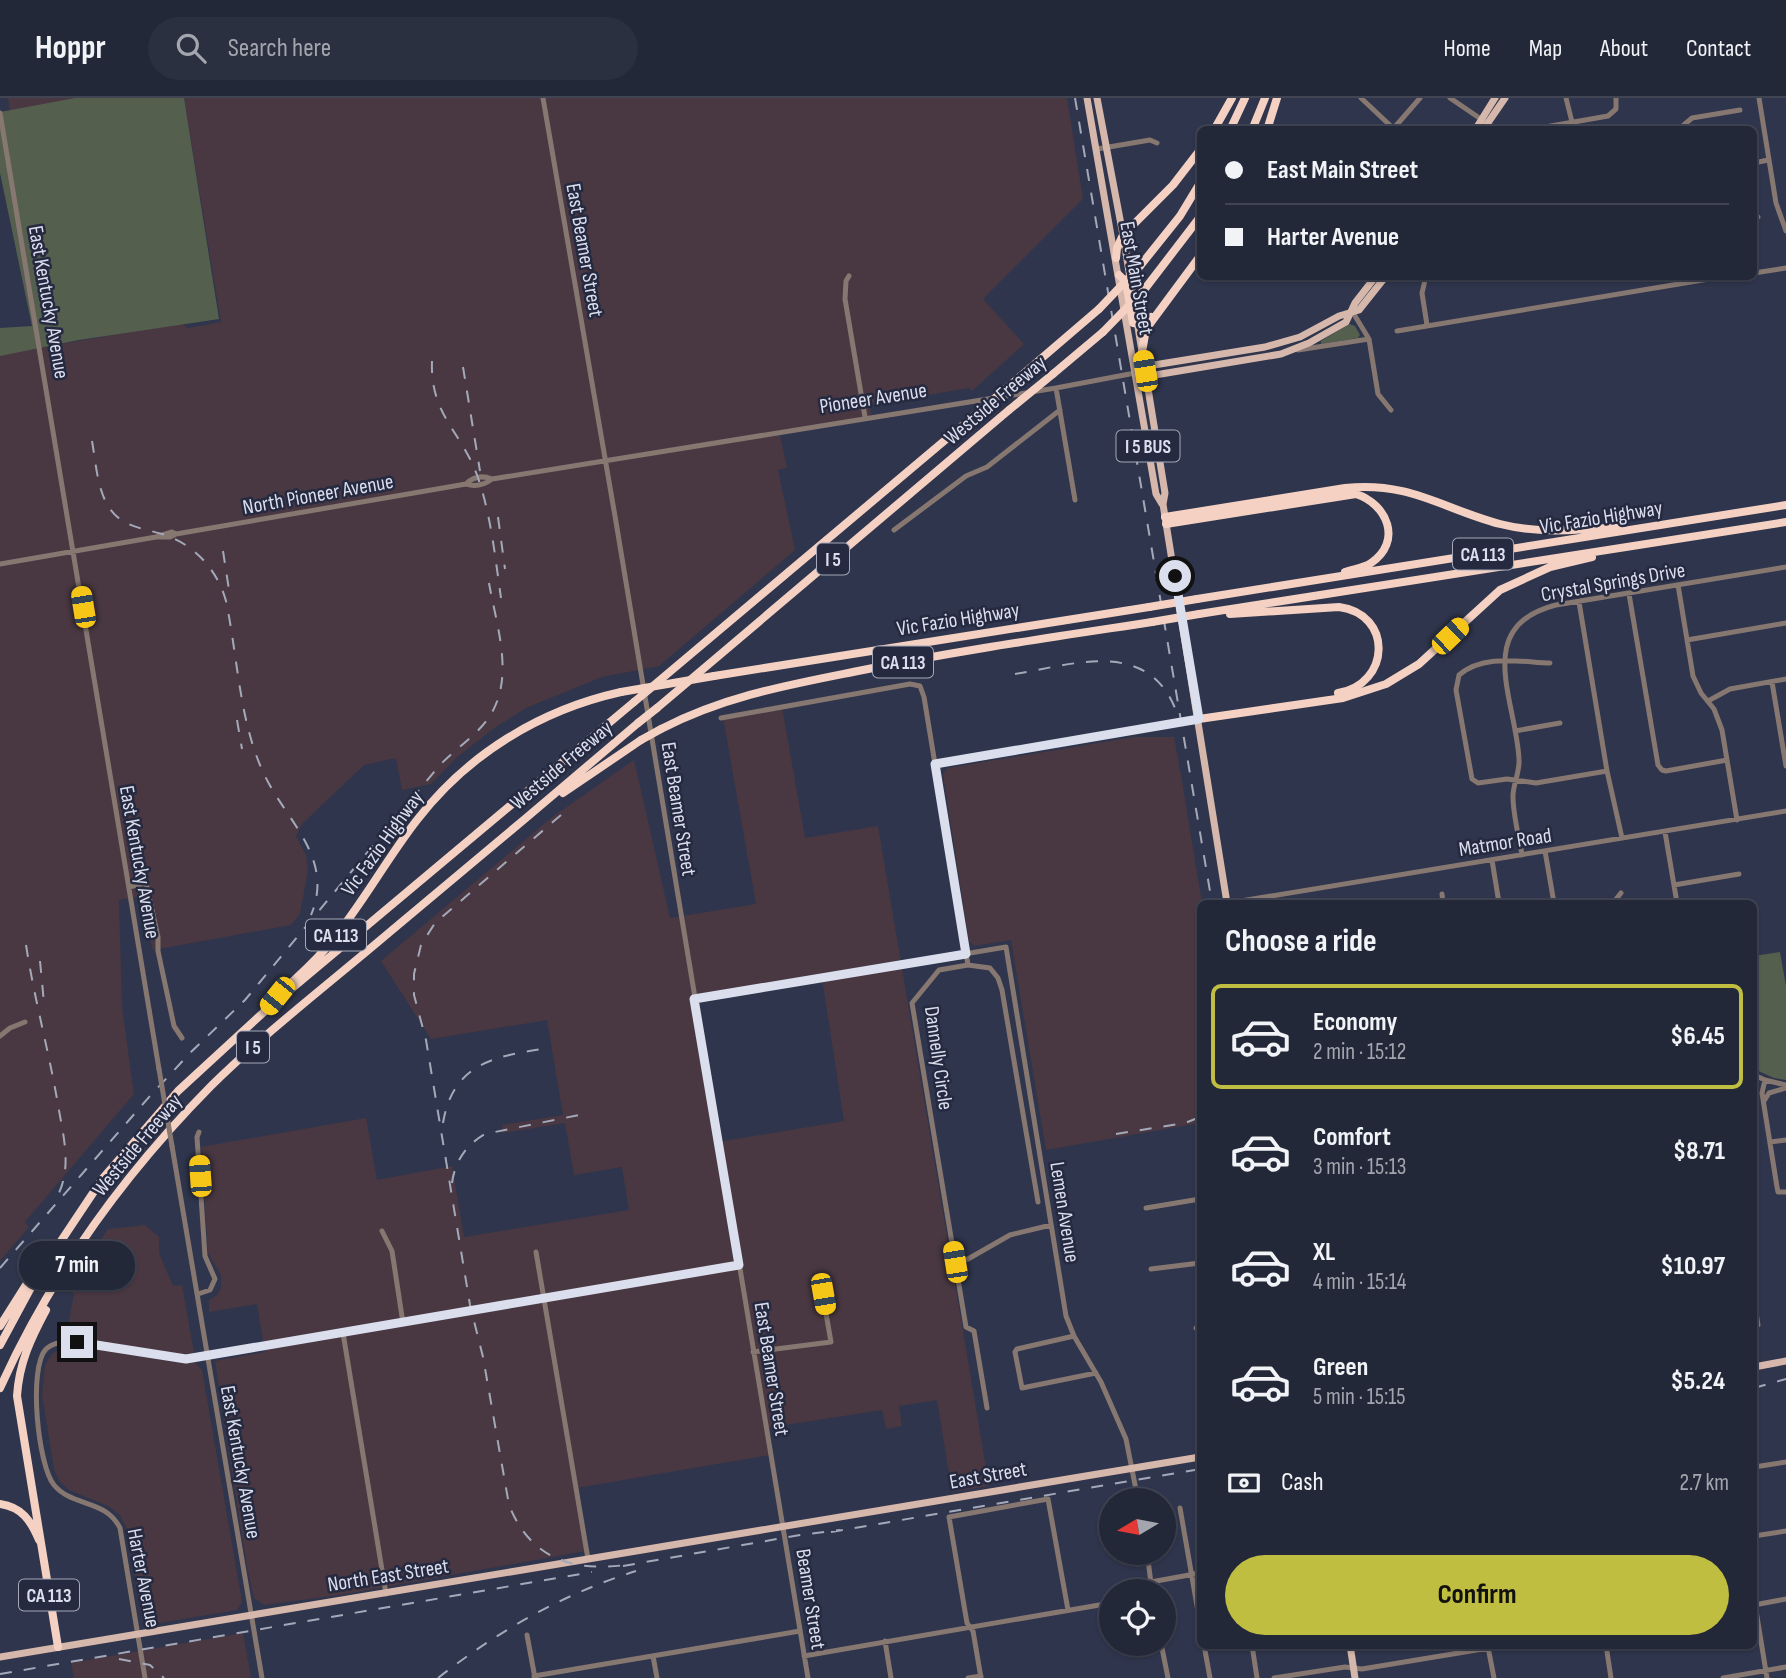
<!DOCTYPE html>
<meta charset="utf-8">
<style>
body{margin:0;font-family:"Sofia Sans Condensed",sans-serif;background:#2b3041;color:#f1f3f6;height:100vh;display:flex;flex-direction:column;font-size:26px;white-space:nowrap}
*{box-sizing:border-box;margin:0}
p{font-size:23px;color:#a3a6ae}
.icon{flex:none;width:38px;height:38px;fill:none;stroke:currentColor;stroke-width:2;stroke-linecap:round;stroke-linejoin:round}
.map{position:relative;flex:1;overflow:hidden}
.sheet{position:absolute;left:1197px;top:802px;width:560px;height:749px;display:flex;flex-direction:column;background:#232839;border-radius:10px;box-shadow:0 2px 5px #0004,0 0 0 2px #404453}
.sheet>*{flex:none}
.top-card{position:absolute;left:1197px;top:28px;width:560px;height:154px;border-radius:10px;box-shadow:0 2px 5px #0004,0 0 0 2px #404453;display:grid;align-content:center;height:154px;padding:0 28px;background:#232839}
.needle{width:46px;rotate:260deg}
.fabs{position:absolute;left:1099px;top:1390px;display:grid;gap:14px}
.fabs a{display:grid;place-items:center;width:77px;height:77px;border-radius:50%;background:#232839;box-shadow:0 2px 5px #0004,0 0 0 2px #404453;font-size:35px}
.end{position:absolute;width:32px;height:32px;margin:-16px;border:9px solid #dadeed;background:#111;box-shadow:0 0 0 4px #111}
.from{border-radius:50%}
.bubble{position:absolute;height:49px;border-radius:24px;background:#232839;box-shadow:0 2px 5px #0004,0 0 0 2px #404453;font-size:23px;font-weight:700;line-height:49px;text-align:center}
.car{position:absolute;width:21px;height:42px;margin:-21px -10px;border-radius:9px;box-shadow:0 0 5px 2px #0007;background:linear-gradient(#f5c518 24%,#345 0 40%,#f5c518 0 76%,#345 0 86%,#f5c518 0)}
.top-card b{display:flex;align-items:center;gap:24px;height:66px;font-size:26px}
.top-card b+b{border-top:2px solid #404453}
.top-card i{width:18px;height:18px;background:#f1f3f6}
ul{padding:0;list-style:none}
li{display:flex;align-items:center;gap:21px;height:105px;margin:0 14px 10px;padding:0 14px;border:4px solid transparent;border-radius:10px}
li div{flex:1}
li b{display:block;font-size:26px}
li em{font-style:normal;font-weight:700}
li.active{border-color:#c0be40}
li>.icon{width:63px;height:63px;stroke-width:1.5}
h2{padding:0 28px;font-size:32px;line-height:84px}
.pay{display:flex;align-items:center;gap:18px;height:77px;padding:0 28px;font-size:26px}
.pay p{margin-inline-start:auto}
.action{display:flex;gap:14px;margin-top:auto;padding:14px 28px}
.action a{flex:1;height:80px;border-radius:42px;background:#c0be40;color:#111;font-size:28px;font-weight:700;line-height:80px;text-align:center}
header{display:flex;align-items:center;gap:42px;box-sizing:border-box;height:98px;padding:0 35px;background:#232839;border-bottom:2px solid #404453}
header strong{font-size:33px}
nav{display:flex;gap:38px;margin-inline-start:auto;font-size:24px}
.search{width:490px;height:63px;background:#2b3041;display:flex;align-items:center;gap:18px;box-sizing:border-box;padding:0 24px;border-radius:38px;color:#a3a6ae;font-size:26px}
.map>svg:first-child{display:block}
.industrial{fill:#493842;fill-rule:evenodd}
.green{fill:#545f4e}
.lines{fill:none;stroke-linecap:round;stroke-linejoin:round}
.minor{stroke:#867771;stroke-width:5}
.major{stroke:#d5b7ac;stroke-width:7}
.highway{stroke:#f4d1c2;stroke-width:8}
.rail{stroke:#a4a9ba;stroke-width:2;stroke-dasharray:12 12;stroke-linecap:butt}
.minor-bridge{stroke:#867771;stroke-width:5}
.highway-bridge{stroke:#f4d1c2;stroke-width:8}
.route{stroke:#dadeed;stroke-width:9}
.labels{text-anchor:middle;stroke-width:5;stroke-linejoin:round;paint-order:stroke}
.shield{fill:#252a41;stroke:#a4a8b9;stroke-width:2}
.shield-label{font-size:19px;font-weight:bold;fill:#dadeed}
.street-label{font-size:21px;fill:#dadeed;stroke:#252a41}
</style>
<header>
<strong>Hoppr</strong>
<div class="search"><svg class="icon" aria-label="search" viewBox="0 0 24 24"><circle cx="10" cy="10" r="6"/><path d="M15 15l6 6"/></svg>Search here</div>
<nav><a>Home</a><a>Map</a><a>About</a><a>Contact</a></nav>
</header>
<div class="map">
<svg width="1786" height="1580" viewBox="0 0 1786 1580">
<rect width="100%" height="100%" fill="#2f354c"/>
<!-- industrial -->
<path class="industrial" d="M8,0H92L10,13Z
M184,0H1067L1083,101L983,201L1024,246L972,293L969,290L870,307L871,318L779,333L787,370L778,372L795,452L659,568L602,579L526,610L493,631L456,660L431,686L402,692L396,660L364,667L302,726L296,738L306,757L308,772L300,816L291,827L153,852L139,799L119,802L122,910L134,996L25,1124L29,1129L0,1163V257L180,225L188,230L221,224Z
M782,609L805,740L878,728L989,1388L952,1394L937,1302L899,1308L902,1328L886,1331L882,1312L766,1330L770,1357L576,1390L586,1453L346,1496L264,1507L254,1500L247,1469L215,1263L265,1254L257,1206L209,1214V1202L217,1197L221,1190V1177L208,1155L201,1049L366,1020L377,1082L452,1068L464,1139L629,1112L622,1069L574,1077L565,1025L503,1035L502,1027L563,1017L547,922L431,941L381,863L551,720L634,662L670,820L756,806L723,619ZM822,880L844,1023L718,1044L695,902Z
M1134,639H1174L1181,677L1202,805H1200V1025L1046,1052L1011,842L974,848L969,843L943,676L948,670Z
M145,1127L159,1139V1155L173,1188L182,1187L196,1266L202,1272L242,1504L237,1512L147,1527L142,1522L127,1431L120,1417L108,1408L69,1392L60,1384L54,1371L42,1296L45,1267L52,1256L64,1249L74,1196L68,1192L108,1131Z
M243,1535L251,1580H74L71,1565Z"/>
<!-- green -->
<path class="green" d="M75,0H184L219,221L79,242L0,258V230L32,228L0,75V14Z
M1349,226L1355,228L1360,237L1358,240L1321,246V243Z
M1780,854L1786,888V982L1774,980L1754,971V858Z"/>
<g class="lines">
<!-- minor -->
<path class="minor" d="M543,0L616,424L808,1580
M1361,0L1395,32
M1450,0L1497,32
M1566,0L1572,24
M1759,0L1776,105L1786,133
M0,15C55,333 106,652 159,971
M1394,30L1420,0
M1528,32L1608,18L1616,11V0
M1678,32L1692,20L1740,12
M1097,51L1150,42L1157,45
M1754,65L1768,62
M1754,121L1758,119
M1754,175L1786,170
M849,178L846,183L845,201L865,319
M1426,178L1422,195L1427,227
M1352,213L1369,241L1378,296L1391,312
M1397,233L1727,178
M1298,252L1369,241
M1056,290L1075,402
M466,386C473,379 482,377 492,381L1056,290L1135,275
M894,432L966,378L987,369L1060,312
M156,439H170L176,436L466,386C475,389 484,387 492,381
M0,466L156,439L172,434L176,436
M1678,487L1693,578L1701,595L1714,611L1722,632L1737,722
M1629,496L1658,667L1662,672L1666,673L1727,662
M1579,504L1607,673L1622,740
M1687,542L1786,525
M1550,565C1520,564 1484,556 1459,577L1456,592L1472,681L1478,685L1507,681L1536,685L1607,673
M1772,584L1786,668
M1708,603L1730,591L1786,581
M721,620L910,586L920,588L924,599L968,867
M1515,633L1560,625
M935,666L1199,621
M1665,734L1677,805
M1545,753L1554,805
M1522,757C1519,738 1513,718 1513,698C1513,686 1520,674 1519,661C1516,602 1472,528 1556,507L1786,469
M1492,762L1499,805
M1674,787L1739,776
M129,789L146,785L158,839V853L174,928L182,940
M1442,796L1443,805
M1389,804V805
M1229,805L1786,713
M1554,805L1577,803L1589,805
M1613,805L1621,795
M694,901L1006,849L1066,1218L1074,1238L1101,1284L1126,1341L1138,1402
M0,938L10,930L25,924
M1754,977L1765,982L1786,987
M1765,982L1762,995L1777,1089L1778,1094H1786
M1764,1003L1769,995L1786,990
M1770,1044L1786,1042
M172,1048L262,1580
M1146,1110L1200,1101
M382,1133L392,1153L403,1225
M536,1154L588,1461
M955,1164L968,1161L1010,1137L1051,1127
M1151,1171L1200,1165
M198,1196L210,1192L215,1181L205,1158L197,1039L199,1034
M1754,1202L1758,1227
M1196,1230H1200
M343,1235L386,1496
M1074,1238L1017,1251L1015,1254L1022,1290L1096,1275
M753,1254L831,1244L820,1181
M987,1310L974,1233L966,1229L912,905L939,872L968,867L990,870L998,880L1002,892L1038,1104
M1754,1369L1786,1364
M1180,1410L1200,1525
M1754,1438L1786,1433
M1147,1454L1152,1493
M1151,1484L1200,1475
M1754,1500L1767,1580
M1754,1507L1786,1501
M527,1537L535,1580
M885,1543L891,1580
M1161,1545L1168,1580
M1204,1547L1210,1580
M1252,1547L1257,1580
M1606,1547L1611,1580
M1488,1549L1494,1580
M653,1558L657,1580
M804,1558L1111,1505
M534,1578L800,1533
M145,1580L120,1430C106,1401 72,1409 54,1387C38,1368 28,1270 46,1251C55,1243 67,1244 77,1244L186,1261L739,1167
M968,1580L981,1578
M981,1580L973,1533L967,1525L949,1419L1048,1401L1068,1512
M1274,1580L1345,1569L1362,1571L1507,1547
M1723,1580L1786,1569"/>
<!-- major -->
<path class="major" d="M1087,0L1156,396L1162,406
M1097,0L1123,137L1165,395L1163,406L1165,419L1227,805
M1475,32L1495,0
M1483,32L1505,0
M1143,273L1154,267L1265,249L1300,239L1339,218L1359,212L1386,178
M1145,273L1155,277L1281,256L1309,245L1346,224L1355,205L1376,178
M1754,1269L1786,1263
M1350,1547L1355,1580
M0,1559L1200,1359"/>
<!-- highway -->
<path class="highway" d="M1214,32L1232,0
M1230,32L1245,0
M1252,32L1265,0
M1267,32L1277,0
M1116,160L1117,150L1123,137L1173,87L1200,52
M1140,168L1180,118L1200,85
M1119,177L1126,184L1133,225L1140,226L1151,219
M1144,192L1200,119
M1142,254L1146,231L1200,158
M1053,276L1103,234
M1022,277L1099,211
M1165,419L1345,390C1410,383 1443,411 1500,426C1539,436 1579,432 1618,429
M1166,426L1356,396C1387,406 1403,443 1371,465C1364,470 1353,471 1345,474
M1197,501L1786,407
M1199,516L1786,424
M1230,516L1339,509C1393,516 1391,586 1338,595
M714,578L1149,509
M653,588L975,317
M657,610L1009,312
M1199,621L1343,600L1386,586L1419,566L1500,492L1550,469L1592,459
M661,631C725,598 788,587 858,573C956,553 1054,539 1152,524
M563,695L641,642
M281,894C297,880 313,865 327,849C361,809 385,763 417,722C468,656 540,612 621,594
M46,1212C31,1240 19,1265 17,1298L58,1549
M0,1228L26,1187
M0,1247L35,1182L103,1080L178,993L265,913L634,604
M0,1290C51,1177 124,1076 211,988C267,933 331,884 391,833C474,764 556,695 638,625
M0,1406C22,1409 31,1423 39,1442"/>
<!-- rail -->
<path class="rail" d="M1075,0L1212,805
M432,263C430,317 461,333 477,377C491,416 495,459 501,500
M463,269L480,373
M92,343C96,365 97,392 110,411C123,429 142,430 162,436C194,446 217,471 226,503C238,560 239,623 264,676C286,723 335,760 311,817
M498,419L505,471
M223,453L229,492
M1015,576C1071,567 1146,540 1175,610
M237,622L242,651
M561,717L435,825L421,847L414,876V897L426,942L470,1207L483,1259L509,1407C531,1463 577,1475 632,1466
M26,847C34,899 48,950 57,1001C62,1033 73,1067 58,1097
M40,863L44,905
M443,1025C453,964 497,958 548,950
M1116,1036L1185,1025L1200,1019
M452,1085C455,1063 466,1047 485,1036L584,1016
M0,1170L150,998L191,954L245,902L439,668C453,653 470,642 483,627C518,587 497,531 489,485
M1754,1290L1786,1281
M831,1434L1200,1371
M623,1468L800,1437L840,1432
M119,1561L150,1567L164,1580
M0,1576L592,1474
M438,1580C498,1533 563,1496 636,1473"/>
<!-- minor-bridge -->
<path class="minor-bridge" d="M159,971L172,1048"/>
<!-- highway-bridge -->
<path class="highway-bridge" d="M1099,211L1140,168
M1103,234L1144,192
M1009,312L1053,276
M975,317L1022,277
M1149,509L1197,501
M1152,524L1199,516
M621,594L714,578
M634,604L651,590
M638,625L657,610
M641,642L661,631"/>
</g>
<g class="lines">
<!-- route -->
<path class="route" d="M77,1244L186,1261L739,1167L694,901L966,856L935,666L1199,621L1175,478"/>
</g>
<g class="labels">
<!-- shield labels -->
<g class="shield">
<rect x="1116.5" y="332.5" width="63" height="31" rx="5"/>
<rect x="1453" y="440.5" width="60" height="31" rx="5"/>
<rect x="817" y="445.5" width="32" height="31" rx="5"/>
<rect x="873" y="548.5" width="60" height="31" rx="5"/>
<rect x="306" y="821.5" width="60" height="31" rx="5"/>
<rect x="237" y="933.5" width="32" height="31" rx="5"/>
<rect x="19" y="1481.5" width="60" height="31" rx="5"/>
</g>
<g class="shield-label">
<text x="1148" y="355">I 5 BUS</text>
<text x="1483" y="463">CA 113</text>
<text x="833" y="468">I 5</text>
<text x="903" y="571">CA 113</text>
<text x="336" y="844">CA 113</text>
<text x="253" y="956">I 5</text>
<text x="49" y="1504">CA 113</text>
</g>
<!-- street labels -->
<g class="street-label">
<text transform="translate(585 152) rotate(80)" y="7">East Beamer Street</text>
<text transform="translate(1137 180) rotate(80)" y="7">East Main Street</text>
<text transform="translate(49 204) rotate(80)" y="7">East Kentucky Avenue</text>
<text transform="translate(873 300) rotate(-9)" y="7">Pioneer Avenue</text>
<text transform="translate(995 302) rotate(-40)" y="7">Westside Freeway</text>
<text transform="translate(318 396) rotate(-10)" y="7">North Pioneer Avenue</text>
<text transform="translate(1601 419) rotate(-9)" y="7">Vic Fazio Highway</text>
<text transform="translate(1613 484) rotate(-10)" y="7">Crystal Springs Drive</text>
<text transform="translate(958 521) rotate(-9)" y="7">Vic Fazio Highway</text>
<text transform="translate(561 667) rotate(-40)" y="7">Westside Freeway</text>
<text transform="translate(679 711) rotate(81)" y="7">East Beamer Street</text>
<text transform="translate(1505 744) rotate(-9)" y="7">Matmor Road</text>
<text transform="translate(382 745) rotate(-54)" y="7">Vic Fazio Highway</text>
<text transform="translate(140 764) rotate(80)" y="7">East Kentucky Avenue</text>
<text transform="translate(939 960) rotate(82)" y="7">Dannelly Circle</text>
<text transform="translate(137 1047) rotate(-50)" y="7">Westside Freeway</text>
<text transform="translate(1065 1114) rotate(81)" y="7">Lemen Avenue</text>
<text transform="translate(772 1271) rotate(81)" y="7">East Beamer Street</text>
<text transform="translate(241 1364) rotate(80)" y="7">East Kentucky Avenue</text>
<text transform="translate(988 1377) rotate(-10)" y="7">East Street</text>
<text transform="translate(388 1477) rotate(-9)" y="7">North East Street</text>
<text transform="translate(144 1480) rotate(79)" y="7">Harter Avenue</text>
<text transform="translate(811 1501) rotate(81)" y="7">Beamer Street</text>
</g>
</g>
</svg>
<div class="fabs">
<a><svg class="needle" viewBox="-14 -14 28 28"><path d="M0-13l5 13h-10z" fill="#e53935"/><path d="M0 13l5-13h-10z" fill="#a3a6ae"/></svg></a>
<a><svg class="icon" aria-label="locate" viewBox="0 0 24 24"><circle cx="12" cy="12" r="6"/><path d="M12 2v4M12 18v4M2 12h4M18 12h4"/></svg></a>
</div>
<i class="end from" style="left:1175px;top:478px"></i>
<i class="end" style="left:77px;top:1244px"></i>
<div class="bubble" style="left:19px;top:1143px;width:116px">7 min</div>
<i class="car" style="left:1145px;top:273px;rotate:351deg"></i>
<i class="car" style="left:83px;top:509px;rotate:351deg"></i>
<i class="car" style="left:1450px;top:538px;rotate:46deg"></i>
<i class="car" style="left:277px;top:898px;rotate:219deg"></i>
<i class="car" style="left:200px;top:1078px;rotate:356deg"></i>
<i class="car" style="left:955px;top:1164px;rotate:351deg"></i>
<i class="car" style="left:823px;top:1196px;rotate:170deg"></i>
<div class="top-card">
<b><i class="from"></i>East Main Street</b>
<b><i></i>Harter Avenue</b>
</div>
<section class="sheet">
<h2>Choose a ride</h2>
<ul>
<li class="active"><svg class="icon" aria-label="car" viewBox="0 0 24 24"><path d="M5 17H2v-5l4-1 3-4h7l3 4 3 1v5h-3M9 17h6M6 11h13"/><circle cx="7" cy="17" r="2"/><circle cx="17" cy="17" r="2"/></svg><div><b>Economy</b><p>2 min · 15:12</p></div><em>$6.45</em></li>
<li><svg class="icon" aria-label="car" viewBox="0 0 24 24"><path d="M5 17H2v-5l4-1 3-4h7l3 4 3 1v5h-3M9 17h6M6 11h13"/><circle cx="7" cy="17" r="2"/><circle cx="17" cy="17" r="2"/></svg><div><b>Comfort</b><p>3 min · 15:13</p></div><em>$8.71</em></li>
<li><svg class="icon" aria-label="car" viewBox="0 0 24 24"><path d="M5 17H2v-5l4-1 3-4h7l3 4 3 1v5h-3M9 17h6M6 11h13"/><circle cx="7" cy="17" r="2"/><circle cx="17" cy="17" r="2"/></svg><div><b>XL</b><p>4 min · 15:14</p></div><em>$10.97</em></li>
<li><svg class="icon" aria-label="car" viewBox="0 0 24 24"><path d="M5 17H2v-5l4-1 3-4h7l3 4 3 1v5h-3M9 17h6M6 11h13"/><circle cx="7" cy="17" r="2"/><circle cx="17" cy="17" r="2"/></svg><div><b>Green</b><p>5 min · 15:15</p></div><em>$5.24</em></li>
</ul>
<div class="pay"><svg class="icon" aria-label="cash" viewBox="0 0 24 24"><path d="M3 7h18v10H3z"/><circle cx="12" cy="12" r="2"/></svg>Cash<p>2.7 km</p></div>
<div class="action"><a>Confirm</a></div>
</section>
</div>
